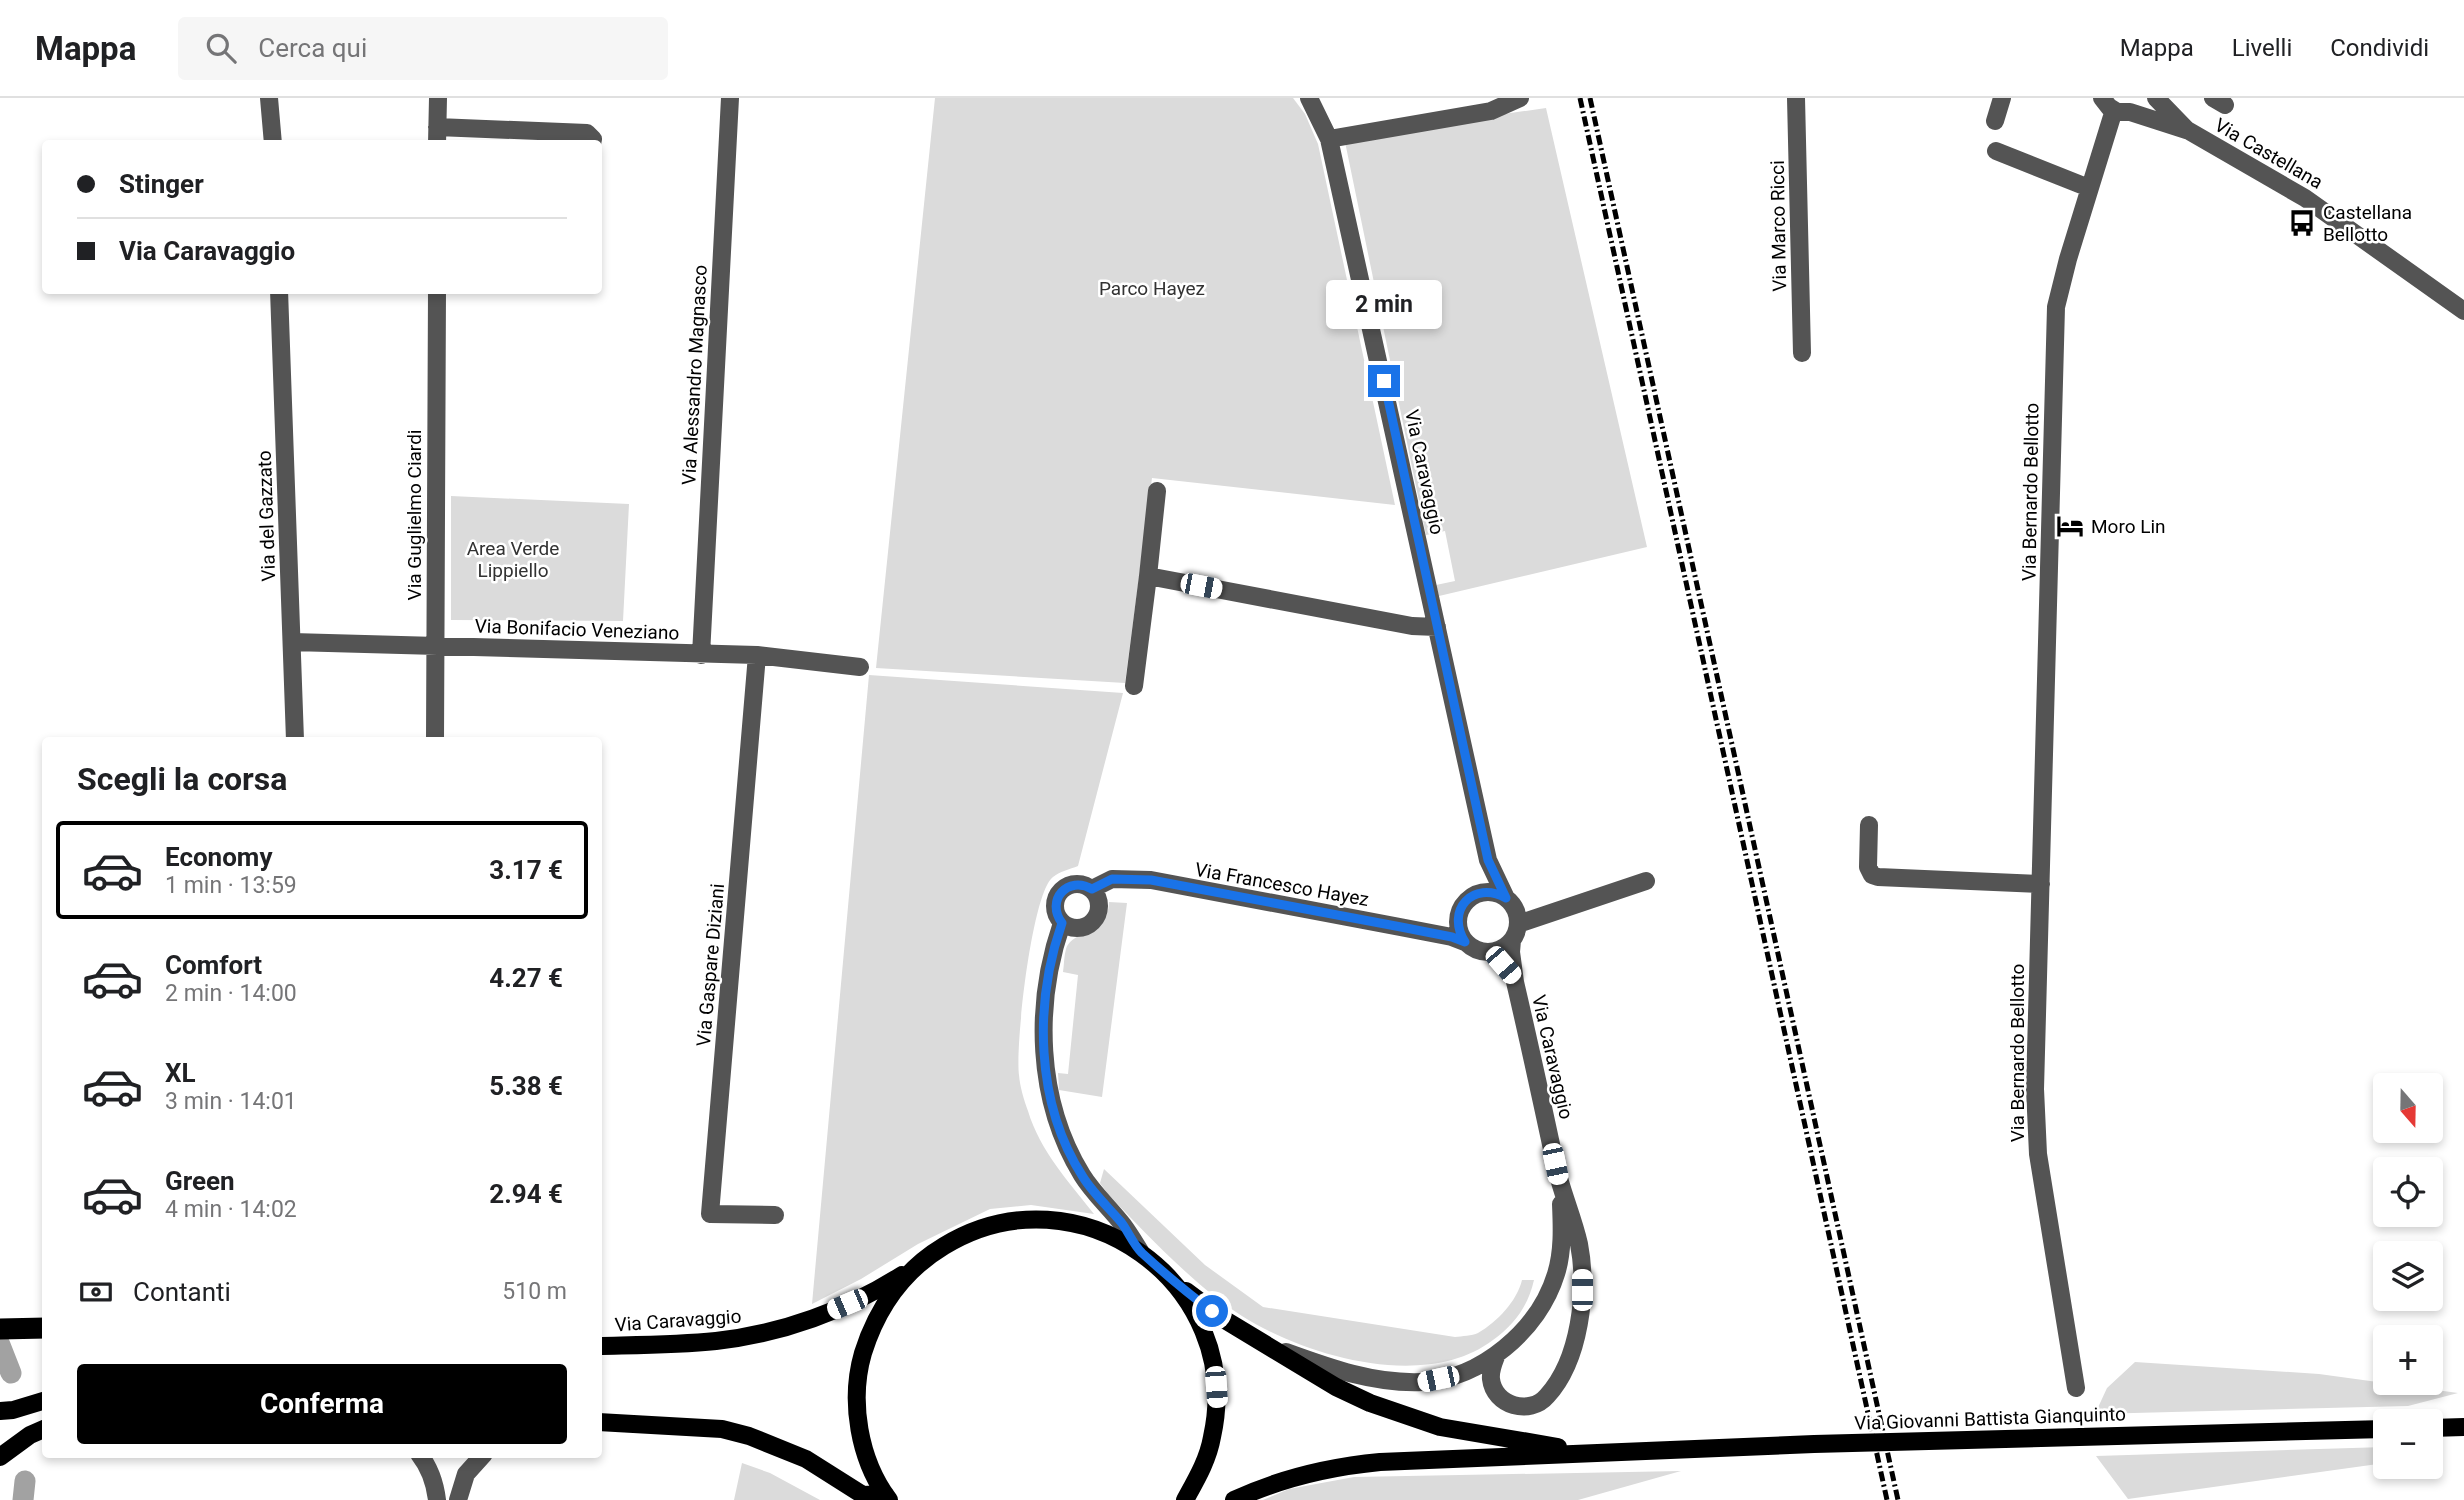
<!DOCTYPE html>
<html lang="it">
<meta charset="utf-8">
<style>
body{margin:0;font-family:Roboto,sans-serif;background:#f6f6f6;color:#202124;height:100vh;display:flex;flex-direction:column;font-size:26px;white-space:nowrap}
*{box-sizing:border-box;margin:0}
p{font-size:23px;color:#757577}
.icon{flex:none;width:38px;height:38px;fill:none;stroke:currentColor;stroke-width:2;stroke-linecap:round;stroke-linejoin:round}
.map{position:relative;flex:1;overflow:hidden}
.drawer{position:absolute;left:42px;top:639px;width:560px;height:721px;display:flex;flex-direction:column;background:#fff;border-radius:7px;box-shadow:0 4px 10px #0003}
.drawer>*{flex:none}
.banner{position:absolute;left:42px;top:42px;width:560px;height:154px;border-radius:7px;box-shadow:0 4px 10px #0003;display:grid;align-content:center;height:154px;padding:0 35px;background:#fff}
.needle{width:46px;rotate:160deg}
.fabs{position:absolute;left:2373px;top:975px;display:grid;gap:14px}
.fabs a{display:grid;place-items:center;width:70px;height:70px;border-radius:7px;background:#fff;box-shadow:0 4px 10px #0003;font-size:35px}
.end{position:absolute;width:32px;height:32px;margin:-16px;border:9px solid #1a73e8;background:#fff;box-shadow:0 0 0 4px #fff}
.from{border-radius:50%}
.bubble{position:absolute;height:49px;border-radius:7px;background:#fff;box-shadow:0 4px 10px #0003;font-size:23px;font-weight:700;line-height:49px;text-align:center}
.car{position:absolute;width:21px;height:42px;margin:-21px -10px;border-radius:9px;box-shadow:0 0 5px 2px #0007;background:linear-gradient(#fff 24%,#345 0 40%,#fff 0 76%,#345 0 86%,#fff 0)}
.banner b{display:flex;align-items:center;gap:24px;height:66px;font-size:26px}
.banner b+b{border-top:2px solid #e0e0e0}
.banner i{width:18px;height:18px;background:#202124}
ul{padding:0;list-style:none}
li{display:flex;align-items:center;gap:21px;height:98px;margin:0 14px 10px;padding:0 21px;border:4px solid transparent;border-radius:7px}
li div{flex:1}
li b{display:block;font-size:26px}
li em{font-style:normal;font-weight:700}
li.selected{border-color:#000}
li>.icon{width:63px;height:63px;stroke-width:1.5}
h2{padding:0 35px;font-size:32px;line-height:84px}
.pay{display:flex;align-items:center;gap:18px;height:77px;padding:0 35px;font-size:26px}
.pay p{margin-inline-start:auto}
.primary-button{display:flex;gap:14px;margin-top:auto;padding:14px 35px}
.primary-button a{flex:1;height:80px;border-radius:7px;background:#000;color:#fff;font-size:28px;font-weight:700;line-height:80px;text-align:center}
header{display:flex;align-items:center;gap:42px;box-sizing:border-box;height:98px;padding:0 35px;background:#fff;border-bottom:2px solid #e0e0e0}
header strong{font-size:33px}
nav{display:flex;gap:38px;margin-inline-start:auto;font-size:24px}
.search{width:490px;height:63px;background:#f6f6f6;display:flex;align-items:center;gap:18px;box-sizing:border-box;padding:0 24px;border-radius:7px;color:#757577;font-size:26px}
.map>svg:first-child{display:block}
.green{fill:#dbdbdb}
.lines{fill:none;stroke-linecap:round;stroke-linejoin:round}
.canal{stroke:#a2a2a2;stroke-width:21}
.minor{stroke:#545454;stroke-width:18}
.major{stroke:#000;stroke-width:18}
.highway{stroke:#000;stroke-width:21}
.rail{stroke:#000;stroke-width:5;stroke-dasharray:10 3.5 2 3.5;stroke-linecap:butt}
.route{stroke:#1a73e8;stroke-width:9}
.labels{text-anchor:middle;stroke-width:5;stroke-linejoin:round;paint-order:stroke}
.street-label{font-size:19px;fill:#000;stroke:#fff}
.poi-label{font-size:19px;fill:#000;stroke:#fff;text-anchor:start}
.park-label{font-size:19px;fill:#323232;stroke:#fff}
</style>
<header>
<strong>Mappa</strong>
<div class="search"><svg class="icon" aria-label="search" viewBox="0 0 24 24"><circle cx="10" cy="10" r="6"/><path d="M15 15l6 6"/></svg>Cerca qui</div>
<nav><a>Mappa</a><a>Livelli</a><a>Condividi</a></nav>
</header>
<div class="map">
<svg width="2464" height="1402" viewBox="0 0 2464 1402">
<rect width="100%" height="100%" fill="#fff"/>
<!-- green -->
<path class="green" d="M935,0H1293L1305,16L1318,46L1395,407L1152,380L1125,585L876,570Z
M1546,10L1647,449L1439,498L1436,487L1455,483L1445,433L1426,437L1344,39Z
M462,193L569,192V196H462Z
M451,398L629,406L623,523L451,522Z
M869,577L1123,595L1078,768C1070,771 1059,774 1053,779C1032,794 1015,948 1019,977C1020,989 1024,1002 1028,1013C1040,1053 1069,1084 1094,1116L1031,1107L990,1111L918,1146L861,1181L812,1206Z
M1109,804L1127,805L1102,999L1059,992L1058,975L1068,976L1078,877L1063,874C1064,867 1064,858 1066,851C1075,828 1107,843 1109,804Z
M1104,1071L1205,1167L1263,1209L1455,1239C1462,1238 1472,1238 1478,1235C1497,1224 1517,1203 1522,1182H1534C1528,1208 1515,1226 1493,1242C1426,1293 1307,1259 1242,1218C1196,1189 1146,1136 1108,1096L1100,1085Z
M2135,1264L2319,1276L2458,1295L2408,1308L2095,1316L2107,1290Z
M2385,1349V1365L2128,1401L2096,1358Z
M742,1365L770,1375L820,1402H734Z
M1681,1373L1578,1402H1263L1289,1391L1354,1379Z"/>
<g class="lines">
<!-- canal -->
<path class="canal" d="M0,1247L11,1275
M23,1402L25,1383"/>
<!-- minor -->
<path class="minor" d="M269,0L273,46
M1309,0L1329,41L1488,762L1506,800
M1796,0L1802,255
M2102,0L2109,9L2117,14H2130L2189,33L2305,100L2464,213
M2156,0L2186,31
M2213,0L2225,7
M1995,23L2002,0
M437,29L587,35L593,41L592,46
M1329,41L1491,13L1520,0
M437,46L438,0
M1996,53L2089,90
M279,192L295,642
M1148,478L1157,393
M292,544L757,557L860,569
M701,557L730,0
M757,557L710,1116L775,1117
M1134,588L1148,478L1412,528L1437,529
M435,642L437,192
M1869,727L1868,769L1872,777L1878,779L2041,786
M1055 808a22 22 0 1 1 44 0a22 22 0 1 1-44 0Z
M1092,791L1112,781L1151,782L1400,829L1452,839L1465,844
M1458 824a30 30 0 1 1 60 0a30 30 0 1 1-60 0Z
M1062,825C1034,906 1036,1002 1082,1077C1093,1095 1110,1110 1123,1127C1129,1135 1135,1145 1140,1153
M1518,826L1646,783
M1286,1254C1330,1270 1374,1286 1422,1284C1481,1281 1539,1232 1556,1176C1563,1154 1562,1129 1561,1106
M1497,1256C1494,1264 1490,1272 1491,1281C1494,1308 1530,1318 1547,1298C1580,1262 1588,1193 1579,1146C1573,1119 1561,1093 1555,1065C1542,1004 1529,944 1515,884L1511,854L1512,842
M2076,1290L2038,1056L2035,991L2056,209L2068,161L2114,12
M419,1356C430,1370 435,1385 437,1402
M458,1402L466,1376L484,1356"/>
<!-- major -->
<path class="major" d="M1186,1193L1225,1222L1336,1289L1370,1305L1440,1329L1558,1349
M598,1248C638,1247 677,1247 716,1243C781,1236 847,1212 902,1177
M0,1313L13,1312L46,1302
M598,1324L722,1331L749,1338L806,1361L863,1397L885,1396
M2431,1330L2464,1329
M0,1359L30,1337L46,1330
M889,1402C859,1362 849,1303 863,1255C877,1210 904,1172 944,1148C1078,1066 1246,1186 1212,1339C1208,1362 1196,1382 1185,1402
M1234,1402C1281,1380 1328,1369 1380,1364L1814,1346L2385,1331"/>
<!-- highway -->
<path class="highway" d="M0,1231L46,1230"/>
<!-- rail -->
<path class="rail" d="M1580,0L1887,1402
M1590,0L1898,1402"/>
</g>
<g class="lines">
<!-- route -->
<path class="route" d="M1212,1213C1187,1195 1164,1175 1142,1155C1133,1146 1128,1133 1121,1124C1108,1109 1093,1095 1083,1079C1035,1005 1034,905 1062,825C1045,802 1068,777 1092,791L1112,781L1151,782L1401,829L1452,839L1465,844C1445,812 1473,782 1506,800L1488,762L1384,283"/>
</g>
<!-- icons -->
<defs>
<symbol id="bus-bare" viewBox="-9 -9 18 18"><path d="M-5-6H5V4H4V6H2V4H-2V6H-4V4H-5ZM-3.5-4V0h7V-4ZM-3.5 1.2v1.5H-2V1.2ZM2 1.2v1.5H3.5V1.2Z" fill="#000" stroke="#fff" stroke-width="2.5" paint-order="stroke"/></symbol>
<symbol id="hotel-bare" viewBox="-9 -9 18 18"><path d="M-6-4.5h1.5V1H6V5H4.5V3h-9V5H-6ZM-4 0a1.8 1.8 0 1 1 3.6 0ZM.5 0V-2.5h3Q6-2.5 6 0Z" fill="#000" stroke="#fff" stroke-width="2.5" paint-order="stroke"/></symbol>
</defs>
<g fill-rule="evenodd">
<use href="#bus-bare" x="2283" y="106" width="38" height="38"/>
<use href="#hotel-bare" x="2051" y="409" width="38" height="38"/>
</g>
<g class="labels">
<!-- street labels -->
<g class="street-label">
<text transform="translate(2269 55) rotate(30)" y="7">Via Castellana</text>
<text transform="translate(1778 128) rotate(-91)" y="7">Via Marco Ricci</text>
<text transform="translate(694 277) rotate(-87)" y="7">Via Alessandro Magnasco</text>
<text transform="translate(1425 374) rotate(78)" y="7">Via Caravaggio</text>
<text transform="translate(2030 394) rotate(-89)" y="7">Via Bernardo Bellotto</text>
<text transform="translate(414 417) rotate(-90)" y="7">Via Guglielmo Ciardi</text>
<text transform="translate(266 418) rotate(-92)" y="7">Via del Gazzato</text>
<text transform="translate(577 531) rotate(2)" y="7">Via Bonifacio Veneziano</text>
<text transform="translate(1282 786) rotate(10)" y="7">Via Francesco Hayez</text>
<text transform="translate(710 867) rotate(-85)" y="7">Via Gaspare Diziani</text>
<text transform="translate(2017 955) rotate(-90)" y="7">Via Bernardo Bellotto</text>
<text transform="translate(1553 959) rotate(77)" y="7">Via Caravaggio</text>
<text transform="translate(678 1222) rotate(-4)" y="7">Via Caravaggio</text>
<text transform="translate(1990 1320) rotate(-2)" y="7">Via Giovanni Battista Gianquinto</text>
</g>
<!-- poi labels -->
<g class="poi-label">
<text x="2323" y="121">Castellana<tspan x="2323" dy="22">Bellotto</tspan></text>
<text x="2091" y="435">Moro Lin</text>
</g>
<!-- park labels -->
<g class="park-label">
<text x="1152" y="197">Parco Hayez</text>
<text x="513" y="457">Area Verde<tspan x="513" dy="22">Lippiello</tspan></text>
</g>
</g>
</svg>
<div class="fabs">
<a><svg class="needle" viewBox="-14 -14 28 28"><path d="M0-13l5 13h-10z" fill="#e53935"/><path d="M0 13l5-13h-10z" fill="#757577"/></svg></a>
<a><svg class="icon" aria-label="locate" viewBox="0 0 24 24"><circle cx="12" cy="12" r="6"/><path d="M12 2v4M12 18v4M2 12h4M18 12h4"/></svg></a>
<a><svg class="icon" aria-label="layers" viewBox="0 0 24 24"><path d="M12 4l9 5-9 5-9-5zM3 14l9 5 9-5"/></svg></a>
<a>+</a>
<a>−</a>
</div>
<i class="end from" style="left:1212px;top:1213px"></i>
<i class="end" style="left:1384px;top:283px"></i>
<div class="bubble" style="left:1326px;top:182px;width:116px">2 min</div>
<i class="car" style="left:1201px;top:488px;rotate:101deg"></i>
<i class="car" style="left:1503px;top:867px;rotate:139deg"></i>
<i class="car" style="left:1555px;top:1066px;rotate:168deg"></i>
<i class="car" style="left:1582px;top:1192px;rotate:0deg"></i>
<i class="car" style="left:847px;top:1206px;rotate:247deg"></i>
<i class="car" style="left:1438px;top:1281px;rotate:258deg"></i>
<i class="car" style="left:1216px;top:1289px;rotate:176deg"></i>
<div class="banner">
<b><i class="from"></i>Stinger</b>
<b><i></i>Via Caravaggio</b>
</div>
<section class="drawer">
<h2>Scegli la corsa</h2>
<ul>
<li class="selected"><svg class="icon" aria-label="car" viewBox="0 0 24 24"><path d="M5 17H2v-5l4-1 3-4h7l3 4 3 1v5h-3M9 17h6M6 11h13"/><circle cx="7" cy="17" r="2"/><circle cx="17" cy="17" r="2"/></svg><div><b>Economy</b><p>1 min · 13:59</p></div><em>3.17 €</em></li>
<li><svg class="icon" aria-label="car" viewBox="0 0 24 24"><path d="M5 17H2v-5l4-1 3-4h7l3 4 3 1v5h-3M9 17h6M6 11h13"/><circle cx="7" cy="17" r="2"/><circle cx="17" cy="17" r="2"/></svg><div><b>Comfort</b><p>2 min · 14:00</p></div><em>4.27 €</em></li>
<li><svg class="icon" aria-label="car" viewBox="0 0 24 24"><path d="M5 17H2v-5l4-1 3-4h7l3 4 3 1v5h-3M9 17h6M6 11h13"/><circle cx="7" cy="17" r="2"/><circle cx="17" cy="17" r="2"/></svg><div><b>XL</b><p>3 min · 14:01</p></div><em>5.38 €</em></li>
<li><svg class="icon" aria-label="car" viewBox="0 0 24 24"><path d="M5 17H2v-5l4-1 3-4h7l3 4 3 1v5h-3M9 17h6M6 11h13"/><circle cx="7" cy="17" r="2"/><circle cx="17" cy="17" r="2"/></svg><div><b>Green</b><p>4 min · 14:02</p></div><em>2.94 €</em></li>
</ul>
<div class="pay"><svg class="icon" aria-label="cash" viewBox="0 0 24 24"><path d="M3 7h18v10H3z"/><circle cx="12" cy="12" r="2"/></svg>Contanti<p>510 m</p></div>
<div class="primary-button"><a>Conferma</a></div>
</section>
</div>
